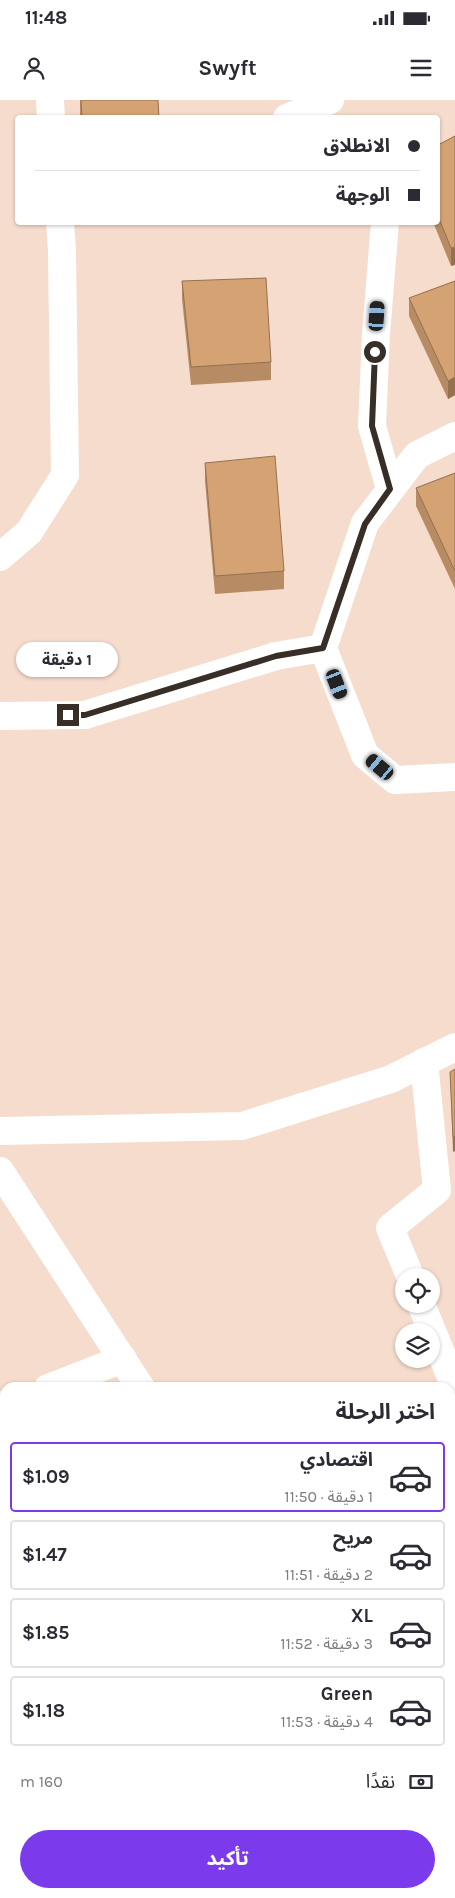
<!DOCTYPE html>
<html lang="ar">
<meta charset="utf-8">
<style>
body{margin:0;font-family:Karla,"Noto Sans Arabic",sans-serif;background:#f7f7f7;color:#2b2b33;direction:rtl;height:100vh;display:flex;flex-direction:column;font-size:19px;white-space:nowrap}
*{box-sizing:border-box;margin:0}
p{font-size:16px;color:#7c7c81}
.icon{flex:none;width:28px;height:28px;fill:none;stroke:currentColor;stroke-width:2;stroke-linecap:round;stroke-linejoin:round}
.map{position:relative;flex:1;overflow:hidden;direction:ltr}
.side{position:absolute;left:0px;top:1282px;width:455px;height:516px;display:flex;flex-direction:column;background:#fff;border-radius:15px 15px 0 0;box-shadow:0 1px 4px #0004;direction:rtl}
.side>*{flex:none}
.banner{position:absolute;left:15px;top:15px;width:425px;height:110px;border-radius:5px;box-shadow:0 1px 4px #0004;direction:rtl;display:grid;align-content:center;height:110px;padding:0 20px;background:#fff}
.tools{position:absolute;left:395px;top:1168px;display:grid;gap:10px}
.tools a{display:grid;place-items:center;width:45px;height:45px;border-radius:50%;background:#fff;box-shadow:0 1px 4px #0004;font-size:25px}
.end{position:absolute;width:22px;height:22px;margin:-11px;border:6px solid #372e28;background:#fff;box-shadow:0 0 0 2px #fff}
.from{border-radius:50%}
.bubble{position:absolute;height:35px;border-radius:18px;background:#fff;box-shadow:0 1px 4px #0004;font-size:16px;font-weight:700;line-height:35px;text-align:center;direction:rtl}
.car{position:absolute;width:15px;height:30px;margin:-15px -8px;border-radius:6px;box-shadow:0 0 4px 1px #0007;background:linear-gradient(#222 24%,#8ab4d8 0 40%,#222 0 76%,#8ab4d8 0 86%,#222 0)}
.banner b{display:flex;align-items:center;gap:18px;height:48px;font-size:19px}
.banner b+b{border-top:1px solid #e1e1e2}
.banner i{width:12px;height:12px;background:#2b2b33}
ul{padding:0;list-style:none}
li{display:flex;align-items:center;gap:15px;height:70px;margin:0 10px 8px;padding:0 10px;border:2px solid #e1e1e2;border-radius:5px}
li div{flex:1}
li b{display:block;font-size:19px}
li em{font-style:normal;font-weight:700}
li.current{border-color:#7c3aed}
li>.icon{width:45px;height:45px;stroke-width:1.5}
h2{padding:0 20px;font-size:22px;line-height:60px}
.pay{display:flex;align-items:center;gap:12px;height:55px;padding:0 20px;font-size:19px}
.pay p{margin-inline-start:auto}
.cta{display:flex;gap:10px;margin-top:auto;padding:10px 20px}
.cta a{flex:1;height:58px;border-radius:30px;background:#7c3aed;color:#fff;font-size:20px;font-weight:700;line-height:58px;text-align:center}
.status{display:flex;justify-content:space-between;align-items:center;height:35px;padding:0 25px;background:#fff;direction:ltr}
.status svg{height:14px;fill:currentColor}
header{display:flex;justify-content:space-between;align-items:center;height:65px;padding:0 20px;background:#fff;font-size:22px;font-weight:700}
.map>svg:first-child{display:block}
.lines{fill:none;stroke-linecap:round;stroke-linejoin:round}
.minor{stroke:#fff;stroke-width:28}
.wall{fill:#b78b63}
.shaded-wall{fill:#957150}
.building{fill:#d5a273;stroke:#957150}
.route{stroke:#372e28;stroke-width:6}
</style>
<div class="status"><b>11:48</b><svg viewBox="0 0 49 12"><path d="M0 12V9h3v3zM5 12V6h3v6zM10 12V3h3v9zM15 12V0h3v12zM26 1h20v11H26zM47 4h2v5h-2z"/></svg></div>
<header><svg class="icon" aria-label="menu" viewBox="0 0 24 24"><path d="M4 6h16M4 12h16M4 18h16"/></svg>Swyft<svg class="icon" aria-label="person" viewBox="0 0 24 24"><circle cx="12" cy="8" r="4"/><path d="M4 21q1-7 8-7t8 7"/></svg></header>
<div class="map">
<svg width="455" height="1798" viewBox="0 0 455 1798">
<rect width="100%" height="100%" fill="#f6dccd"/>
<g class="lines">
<!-- minor -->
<path class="minor" d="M50,0L51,18
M287,18L330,0
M385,122L376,234L372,326L390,389
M455,336L417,355L365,423L323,548L365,655L395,680L455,677
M0,457L29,432L65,375L62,151L60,122
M0,616L85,615L276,556L323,548
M0,1031L242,1026L391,979L455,947
M0,1071L141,1288
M410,1176L390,1128L437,1090L424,962
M421,1204L455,1287
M48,1288L123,1259
M0,1306L5,1304
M0,1397L5,1412
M0,1736L5,1749
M450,1762L455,1770
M21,1794L23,1798"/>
</g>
<!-- wall -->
<path class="wall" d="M80,0L159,18H80Z
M455,36L451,166L433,122H438V45Z
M182,181L271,262V280L191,285L182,199Z
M455,181V295L448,299L409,216V198Z
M205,363L284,471V489L215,494L205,381Z
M455,373V489L416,406V388Z
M455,969L453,1052L450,972Z
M190,1794H282V1798H191Z"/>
<!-- shaded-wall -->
<path class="shaded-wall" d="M455,147V165L451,166V148Z
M455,277V295L448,299V281Z
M455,1036V1051L453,1052V1037Z"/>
<!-- building -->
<path class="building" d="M81,0H158L159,18H82Z
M455,36V147L451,148L438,116V45Z
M266,178L271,262L191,267L182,181Z
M455,181V277L448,281L409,198Z
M275,356L284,471L215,476L205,363Z
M455,373V471L416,388Z
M455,969V1036L453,1037L450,972Z
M194,1794H282V1795L275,1798H196Z
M365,1794H368L370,1798H352Z"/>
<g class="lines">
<!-- route -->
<path class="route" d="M68,615H85L276,556L323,548L365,424L390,389L372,326L375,252"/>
</g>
</svg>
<div class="tools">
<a><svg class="icon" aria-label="locate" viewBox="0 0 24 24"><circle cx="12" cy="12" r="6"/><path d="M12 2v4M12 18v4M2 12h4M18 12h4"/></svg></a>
<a><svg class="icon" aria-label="layers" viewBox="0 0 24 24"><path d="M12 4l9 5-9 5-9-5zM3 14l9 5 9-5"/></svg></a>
</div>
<i class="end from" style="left:375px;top:252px"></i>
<i class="end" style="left:68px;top:615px"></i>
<div class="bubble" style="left:16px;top:542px;width:102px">1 دقيقة</div>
<i class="car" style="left:377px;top:216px;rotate:4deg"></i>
<i class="car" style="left:337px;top:584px;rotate:159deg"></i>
<i class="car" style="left:380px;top:667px;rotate:310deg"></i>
<div class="banner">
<b><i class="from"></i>الانطلاق</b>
<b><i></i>الوجهة</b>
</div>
<section class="side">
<h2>اختر الرحلة</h2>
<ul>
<li class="current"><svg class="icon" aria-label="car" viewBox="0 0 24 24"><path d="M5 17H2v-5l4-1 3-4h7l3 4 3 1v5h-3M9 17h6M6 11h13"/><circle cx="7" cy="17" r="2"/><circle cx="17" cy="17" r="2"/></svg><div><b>اقتصادي</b><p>1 دقيقة · 11:50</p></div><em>$1.09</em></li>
<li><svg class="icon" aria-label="car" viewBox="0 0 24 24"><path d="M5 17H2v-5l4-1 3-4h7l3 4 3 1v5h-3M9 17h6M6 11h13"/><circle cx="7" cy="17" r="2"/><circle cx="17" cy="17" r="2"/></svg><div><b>مريح</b><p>2 دقيقة · 11:51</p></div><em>$1.47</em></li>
<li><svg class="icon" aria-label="car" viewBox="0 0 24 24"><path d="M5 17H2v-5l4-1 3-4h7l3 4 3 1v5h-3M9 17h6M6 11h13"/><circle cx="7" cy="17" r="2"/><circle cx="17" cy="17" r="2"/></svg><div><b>XL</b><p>3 دقيقة · 11:52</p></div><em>$1.85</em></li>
<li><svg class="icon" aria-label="car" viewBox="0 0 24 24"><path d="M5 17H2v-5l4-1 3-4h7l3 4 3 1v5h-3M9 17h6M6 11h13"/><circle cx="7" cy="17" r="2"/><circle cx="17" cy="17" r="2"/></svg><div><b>Green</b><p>4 دقيقة · 11:53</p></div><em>$1.18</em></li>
</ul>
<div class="pay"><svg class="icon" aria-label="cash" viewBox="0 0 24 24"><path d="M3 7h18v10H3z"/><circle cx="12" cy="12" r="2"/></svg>نقدًا<p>160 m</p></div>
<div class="cta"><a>تأكيد</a></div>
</section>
</div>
